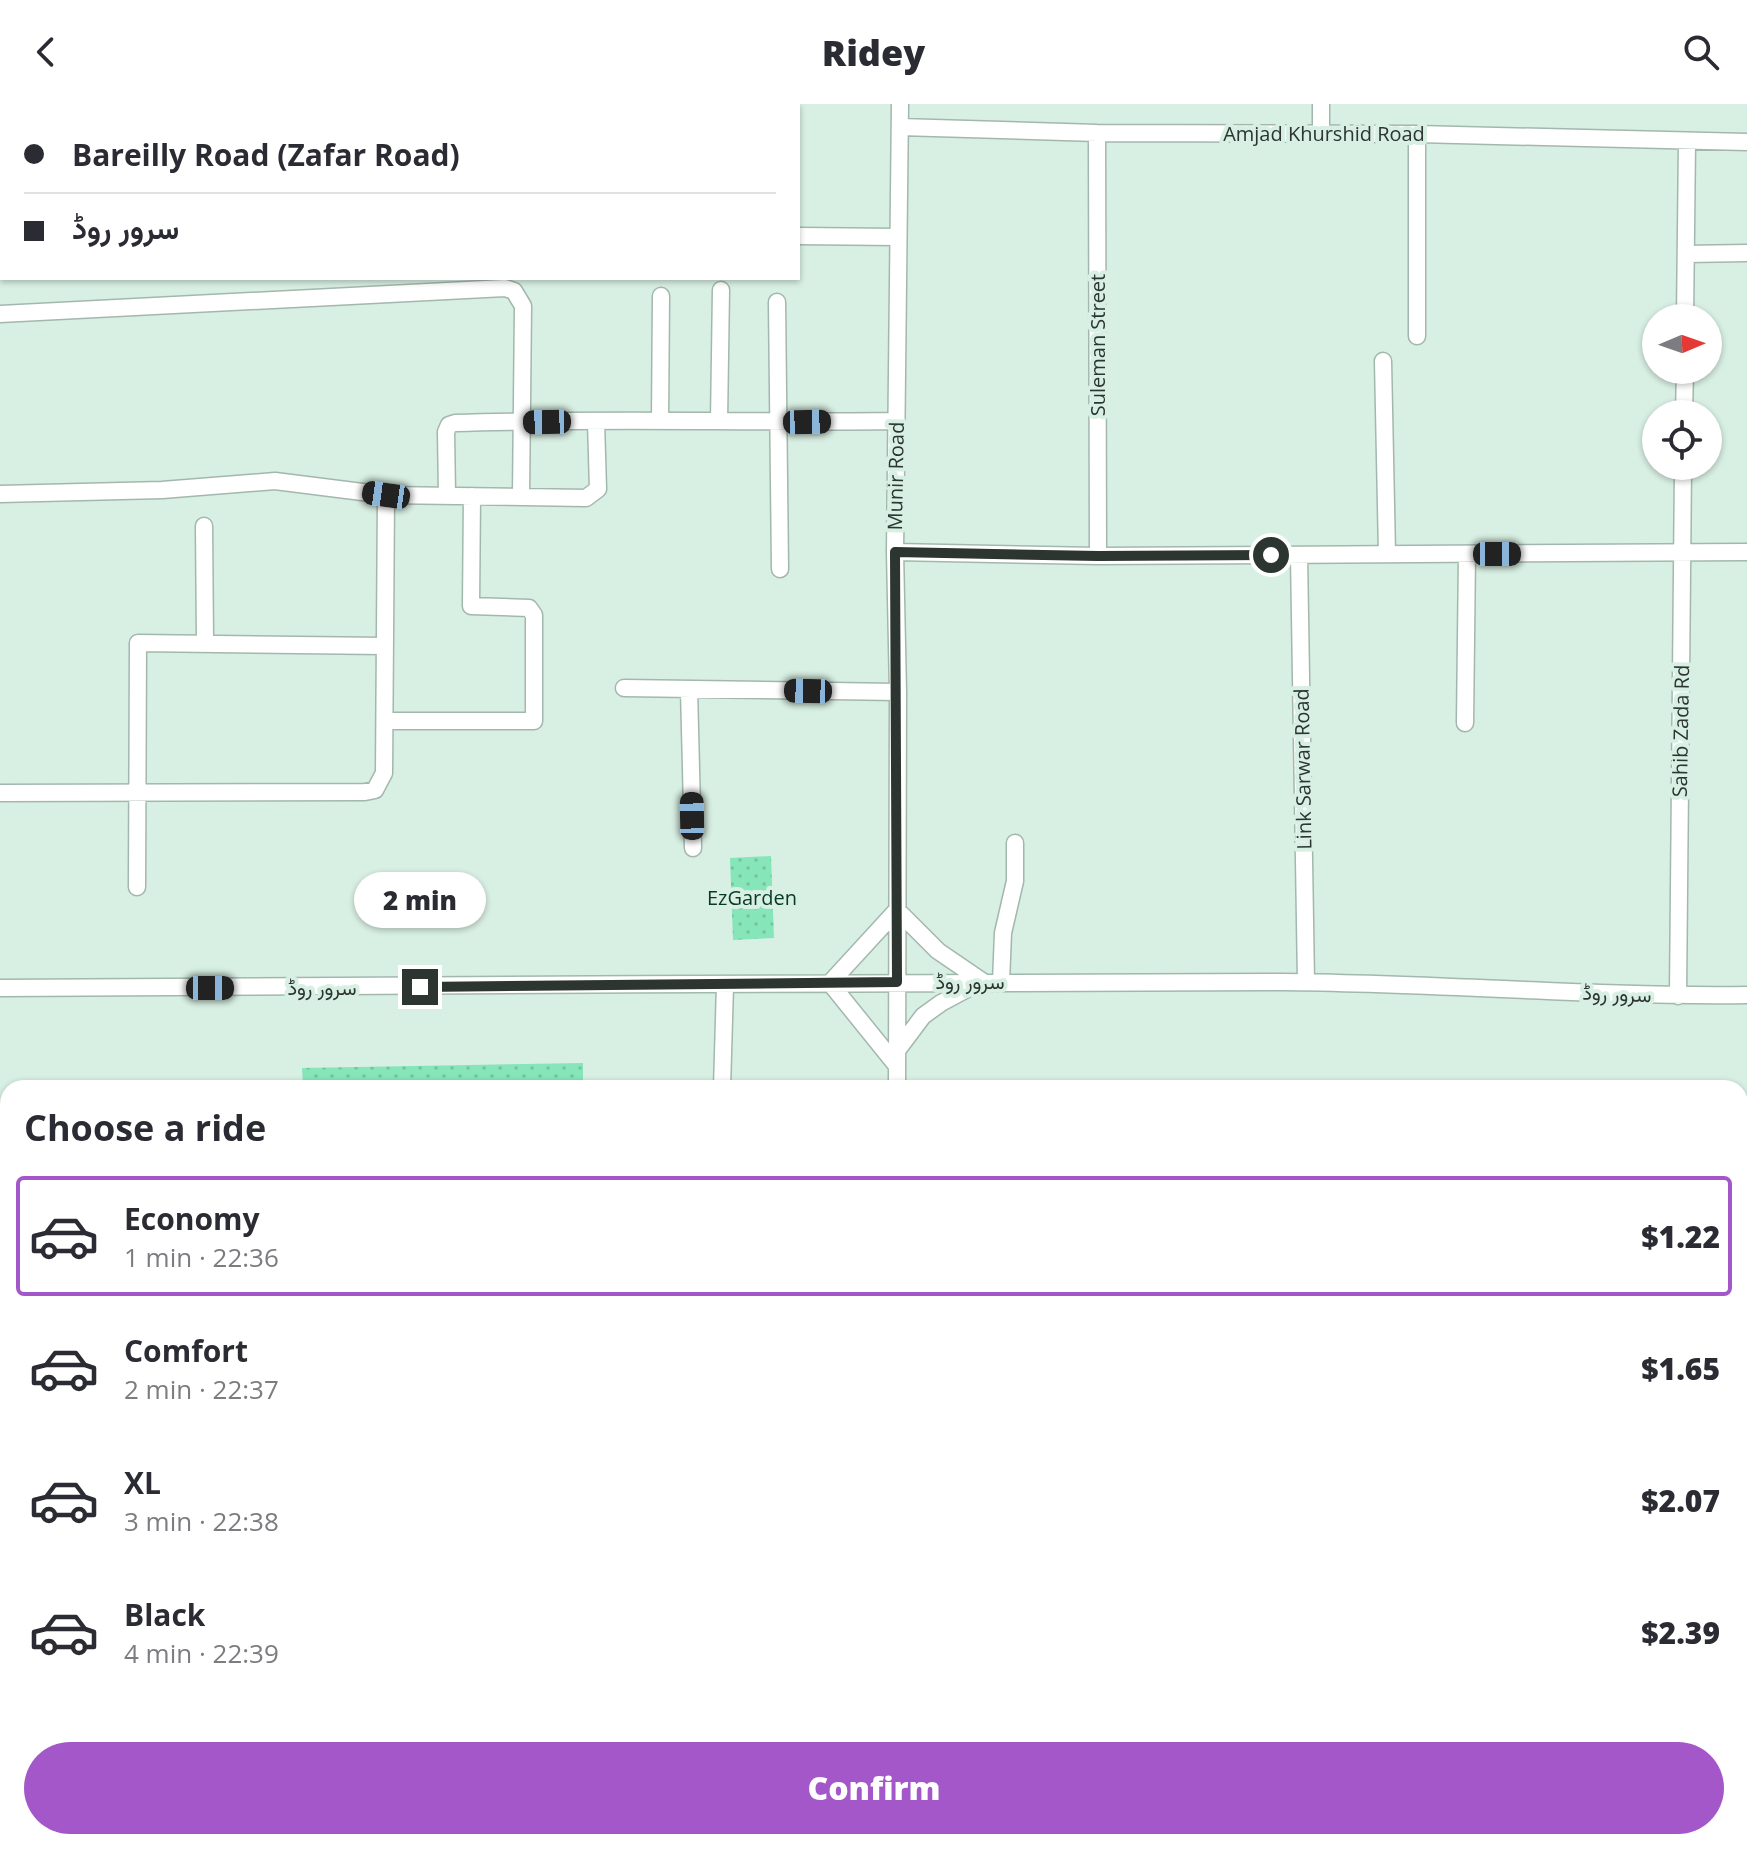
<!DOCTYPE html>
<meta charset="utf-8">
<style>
body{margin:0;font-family:"Open Sans",Vazirmatn,sans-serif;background:#f2f2f3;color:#2b2b33;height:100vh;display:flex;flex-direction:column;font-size:30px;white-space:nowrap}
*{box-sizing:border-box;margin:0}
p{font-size:26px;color:#7c7c81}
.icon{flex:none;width:44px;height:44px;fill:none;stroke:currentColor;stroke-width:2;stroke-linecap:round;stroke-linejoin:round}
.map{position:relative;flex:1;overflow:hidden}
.side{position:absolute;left:0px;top:976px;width:1748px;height:770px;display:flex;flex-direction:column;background:#fff;border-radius:24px 24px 0 0;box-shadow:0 2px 6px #0004}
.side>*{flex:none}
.guide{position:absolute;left:0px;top:0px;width:800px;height:176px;box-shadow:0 2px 6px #0004;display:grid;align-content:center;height:176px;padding:0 24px;background:#fff}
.needle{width:52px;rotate:88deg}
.tools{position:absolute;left:1642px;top:200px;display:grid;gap:16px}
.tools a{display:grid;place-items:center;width:80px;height:80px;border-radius:50%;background:#fff;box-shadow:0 2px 6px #0004;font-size:40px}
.end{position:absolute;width:36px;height:36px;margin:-18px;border:10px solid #2c3530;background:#fff;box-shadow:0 0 0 4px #fff}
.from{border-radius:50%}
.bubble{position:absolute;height:56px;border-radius:28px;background:#fff;box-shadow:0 2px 6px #0004;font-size:26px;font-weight:800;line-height:56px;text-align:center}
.car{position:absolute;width:24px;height:48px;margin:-24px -12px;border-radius:10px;box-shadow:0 0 6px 2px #0007;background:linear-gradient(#222 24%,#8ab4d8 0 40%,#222 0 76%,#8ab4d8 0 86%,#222 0)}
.guide b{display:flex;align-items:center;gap:28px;height:76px;font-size:30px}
.guide b+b{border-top:2px solid #e1e1e2}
.guide i{width:20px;height:20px;background:#2b2b33}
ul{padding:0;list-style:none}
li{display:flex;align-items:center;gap:24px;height:120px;margin:0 16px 12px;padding:0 8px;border:4px solid transparent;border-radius:8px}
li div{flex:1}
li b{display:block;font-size:30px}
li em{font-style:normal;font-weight:800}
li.current{border-color:#a357c9}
li>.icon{width:72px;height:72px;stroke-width:1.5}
h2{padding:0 24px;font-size:36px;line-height:96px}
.action{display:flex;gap:16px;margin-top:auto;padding:16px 24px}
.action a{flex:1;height:92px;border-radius:48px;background:#a357c9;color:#fff;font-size:32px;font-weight:800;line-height:92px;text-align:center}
header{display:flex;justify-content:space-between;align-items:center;height:104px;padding:0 24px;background:#fff;font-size:36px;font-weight:800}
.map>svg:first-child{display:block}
.green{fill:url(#green-dots)}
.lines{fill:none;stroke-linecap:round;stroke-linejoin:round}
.minor-casing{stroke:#a3b8ad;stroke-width:19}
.major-casing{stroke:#a3b8ad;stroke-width:25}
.minor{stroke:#fff;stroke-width:16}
.major{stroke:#fff;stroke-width:22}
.route{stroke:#2c3530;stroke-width:10}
.labels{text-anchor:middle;stroke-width:8;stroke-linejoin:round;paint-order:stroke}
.street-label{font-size:20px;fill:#2c3530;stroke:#d8efe3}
.park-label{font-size:20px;fill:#083826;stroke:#d8efe3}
</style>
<header><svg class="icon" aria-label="back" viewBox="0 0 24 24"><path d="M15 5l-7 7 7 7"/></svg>Ridey<svg class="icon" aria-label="search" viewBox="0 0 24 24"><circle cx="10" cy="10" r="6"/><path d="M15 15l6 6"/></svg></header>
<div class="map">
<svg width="1747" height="1745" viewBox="0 0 1747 1745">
<defs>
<pattern id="green-dots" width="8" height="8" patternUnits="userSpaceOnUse" patternTransform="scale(2)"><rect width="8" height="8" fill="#87e5ba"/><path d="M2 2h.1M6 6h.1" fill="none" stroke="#75c5a0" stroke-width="1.8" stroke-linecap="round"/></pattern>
</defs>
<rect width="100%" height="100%" fill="#d8efe3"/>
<!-- green -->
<path class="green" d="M771,752L774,834L733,836L730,754Z
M583,959V984H303L302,964Z
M260,1738H609V1745H260Z
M804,1738H928L930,1745H819Z"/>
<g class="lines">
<defs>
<path id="minor" d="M1321,0V30
M519,2V0
M900,23L1097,29L1417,30L1747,38
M1097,29L1098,452
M1417,30V232
M798,132L898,133
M1686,150L1747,149
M777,198L780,465
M0,210L505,184L514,187L523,202L521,392
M1685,214L1687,38
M1383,257L1387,450
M1684,310L1685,266
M660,316L661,192
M719,317L721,186
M0,390L162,386L275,377L386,391L586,394L598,385L596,318
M447,391L446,328L449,321L455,319C602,314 750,319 897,317
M204,422L205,538
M895,448L1098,452L1747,448
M1299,451L1306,878
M624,584L898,588
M689,585L693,744
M386,617H534V511L529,504L471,502L472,392
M1465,619L1467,450
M0,689L365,688L375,686L384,669L386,391
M137,783L138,539L384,542
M1001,878L1003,829L1015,777V739
M0,884C427,883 855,877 1282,878C1437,879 1592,893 1747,891
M1678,892L1683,362
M896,948L923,912L941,899L982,877L938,847L897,806L830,879L897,962
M722,984L725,881
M897,984L898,588L895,448L900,0
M1740,1162L1747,1130
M0,1516L8,1517
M0,1644L3,1638L8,1636
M65,1738V1745
M173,1738V1745
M949,1738L951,1745
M1388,1738H1389
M693,1739L721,1745
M1401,1745L1402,1738
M1503,1745V1738"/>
<path id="major" d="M1740,1108L1747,1109
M0,1544H8"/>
</defs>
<!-- minor casing -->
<use href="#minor" class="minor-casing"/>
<!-- major casing -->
<use href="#major" class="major-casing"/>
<!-- minor -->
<use href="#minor" class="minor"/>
<!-- major -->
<use href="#major" class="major"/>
</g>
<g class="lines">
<!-- route -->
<path class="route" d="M420,883L897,878L895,448L1098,452L1271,451"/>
</g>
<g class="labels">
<!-- street labels -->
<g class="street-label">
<text x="1324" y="37">Amjad Khurshid Road</text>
<text transform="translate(1098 241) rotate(-90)" y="7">Suleman Street</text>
<text transform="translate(896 372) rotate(-89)" y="7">Munir Road</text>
<text transform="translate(1681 627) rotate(-89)" y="7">Sahib Zada Rd</text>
<text transform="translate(1303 665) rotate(-91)" y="7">Link Sarwar Road</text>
<text x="970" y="885">سرور روڈ</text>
<text x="322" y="891">سرور روڈ</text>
<text transform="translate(1617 890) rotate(2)" y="7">سرور روڈ</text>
</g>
<!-- park labels -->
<g class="park-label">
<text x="752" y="801">EzGarden</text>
</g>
</g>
</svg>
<div class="tools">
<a><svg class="needle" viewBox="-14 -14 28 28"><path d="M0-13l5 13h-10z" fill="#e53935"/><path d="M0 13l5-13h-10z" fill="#7c7c81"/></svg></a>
<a><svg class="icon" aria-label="locate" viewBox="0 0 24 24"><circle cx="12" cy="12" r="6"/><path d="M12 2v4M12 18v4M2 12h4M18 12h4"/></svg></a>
</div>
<i class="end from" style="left:1271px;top:451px"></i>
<i class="end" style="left:420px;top:883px"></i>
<div class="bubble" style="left:354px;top:768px;width:132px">2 min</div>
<i class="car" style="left:547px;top:318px;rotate:269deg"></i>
<i class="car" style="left:807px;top:318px;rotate:89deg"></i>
<i class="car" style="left:386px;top:391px;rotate:278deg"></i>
<i class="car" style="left:1497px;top:450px;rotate:90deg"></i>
<i class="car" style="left:808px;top:587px;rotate:271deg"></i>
<i class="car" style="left:692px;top:712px;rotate:359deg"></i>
<i class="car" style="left:210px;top:884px;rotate:90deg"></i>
<div class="guide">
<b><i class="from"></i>Bareilly Road (Zafar Road)</b>
<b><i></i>سرور روڈ</b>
</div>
<section class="side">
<h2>Choose a ride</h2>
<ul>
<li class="current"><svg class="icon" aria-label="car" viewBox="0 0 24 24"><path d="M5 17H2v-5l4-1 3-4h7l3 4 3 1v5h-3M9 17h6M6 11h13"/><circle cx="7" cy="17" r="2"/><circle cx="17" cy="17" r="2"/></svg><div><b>Economy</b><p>1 min · 22:36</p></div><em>$1.22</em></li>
<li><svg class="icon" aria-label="car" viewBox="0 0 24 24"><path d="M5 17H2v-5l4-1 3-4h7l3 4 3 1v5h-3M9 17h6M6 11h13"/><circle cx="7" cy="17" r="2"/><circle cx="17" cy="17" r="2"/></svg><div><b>Comfort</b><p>2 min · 22:37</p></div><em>$1.65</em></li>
<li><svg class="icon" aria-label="car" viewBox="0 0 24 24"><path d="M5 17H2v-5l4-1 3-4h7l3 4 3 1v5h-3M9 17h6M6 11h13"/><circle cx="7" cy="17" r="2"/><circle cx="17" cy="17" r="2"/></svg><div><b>XL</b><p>3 min · 22:38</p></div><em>$2.07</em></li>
<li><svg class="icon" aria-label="car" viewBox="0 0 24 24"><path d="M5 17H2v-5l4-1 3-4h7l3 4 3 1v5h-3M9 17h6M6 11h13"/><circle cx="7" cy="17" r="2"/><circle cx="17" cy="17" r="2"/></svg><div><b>Black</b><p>4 min · 22:39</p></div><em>$2.39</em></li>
</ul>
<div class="action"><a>Confirm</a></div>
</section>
</div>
